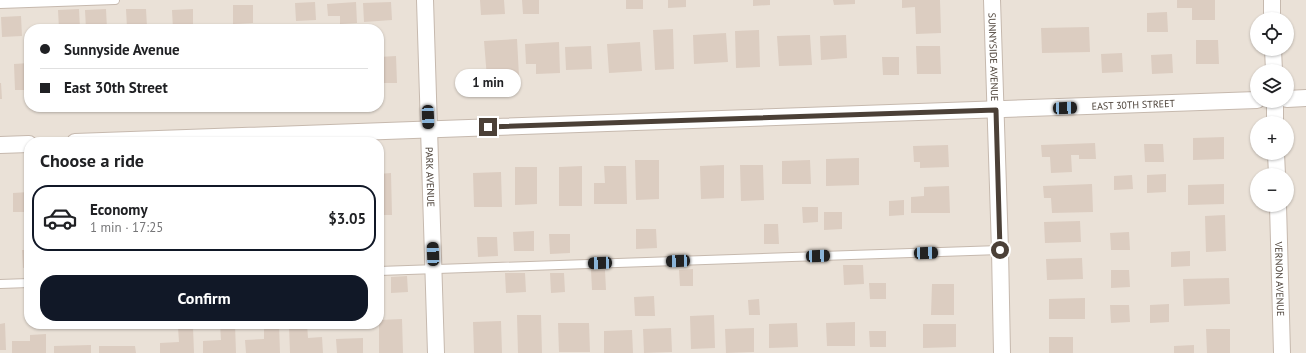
<!DOCTYPE html>
<meta charset="utf-8">
<style>
body{margin:0;font-family:"PT Sans",sans-serif;background:#f6f6f6;color:#202124;height:100vh;display:flex;flex-direction:column;font-size:15px;white-space:nowrap}
*{box-sizing:border-box;margin:0}
p{font-size:13px;color:#757577}
.icon{flex:none;width:22px;height:22px;fill:none;stroke:currentColor;stroke-width:2;stroke-linecap:round;stroke-linejoin:round}
.map{position:relative;flex:1;overflow:hidden}
.sheet{position:absolute;left:24px;top:137px;width:360px;height:192px;display:flex;flex-direction:column;background:#fff;border-radius:16px;box-shadow:0 1px 3px #0004}
.sheet>*{flex:none}
.hud{position:absolute;left:24px;top:24px;width:360px;height:88px;border-radius:16px;box-shadow:0 1px 3px #0004;display:grid;align-content:center;height:88px;padding:0 16px;background:#fff}
.controls{position:absolute;left:1250px;top:12px;display:grid;gap:8px}
.controls a{display:grid;place-items:center;width:44px;height:44px;border-radius:50%;background:#fff;box-shadow:0 1px 3px #0004;font-size:20px}
.end{position:absolute;width:18px;height:18px;margin:-9px;border:5px solid #4b4037;background:#fff;box-shadow:0 0 0 2px #fff}
.from{border-radius:50%}
.bubble{position:absolute;height:28px;border-radius:14px;background:#fff;box-shadow:0 1px 3px #0004;font-size:13px;font-weight:600;line-height:28px;text-align:center}
.car{position:absolute;width:12px;height:24px;margin:-12px -6px;border-radius:5px;box-shadow:0 0 3px 1px #0007;background:linear-gradient(#222 24%,#8ab4d8 0 40%,#222 0 76%,#8ab4d8 0 86%,#222 0)}
.hud b{display:flex;align-items:center;gap:14px;height:38px;font-size:15px}
.hud b+b{border-top:1px solid #e0e0e0}
.hud i{width:10px;height:10px;background:#202124}
ul{padding:0;list-style:none}
li{display:flex;align-items:center;gap:12px;height:66px;margin:0 8px 6px;padding:0 8px;border:2px solid #e0e0e0;border-radius:16px}
li div{flex:1}
li b{display:block;font-size:15px}
li em{font-style:normal;font-weight:600}
li.selected{border-color:#111827}
li>.icon{width:36px;height:36px;stroke-width:1.5}
h2{padding:0 16px;font-size:18px;line-height:48px}
.primary-button{display:flex;gap:8px;margin-top:auto;padding:8px 16px}
.primary-button a{flex:1;height:46px;border-radius:16px;background:#111827;color:#fff;font-size:16px;font-weight:600;line-height:46px;text-align:center}
.map>svg:first-child{display:block}
.residential{fill:#eae1d7;fill-rule:evenodd}
.building{fill:#dccdc1}
.lines{fill:none;stroke-linecap:round;stroke-linejoin:round}
.service-casing{stroke:#c6b9ae;stroke-width:10}
.minor-casing{stroke:#c6b9ae;stroke-width:18}
.service{stroke:#fff;stroke-width:8}
.minor{stroke:#fff;stroke-width:16}
.route{stroke:#4b4037;stroke-width:5}
.labels{text-anchor:middle;stroke-width:3;stroke-linejoin:round;paint-order:stroke}
.street-label{font-size:10px;fill:#4b4037;stroke:#fff}
</style>
<div class="map">
<svg width="1306" height="353" viewBox="0 0 1306 353">
<rect width="100%" height="100%" fill="#f6f0ea"/>
<!-- residential -->
<path class="residential" d="M0,0H1306V353H0ZM1257,19H1287V49H1257ZM29,29H379V107H29ZM1257,71H1287V101H1257ZM1257,123H1287V153H1257ZM29,142H379V324H29ZM1257,175H1287V205H1257Z"/>
<!-- building -->
<path class="building" d="M480,0H504L505,14L481,15Z
M522,0H539V14H523Z
M626,0H643V9H626Z
M668,0H686V7L668,8Z
M753,0H770V5L753,6Z
M833,0H855V4L834,5Z
M902,0H940L941,33L916,34L915,7L902,8Z
M1177,0H1215V20H1192V8H1177Z
M315,2L316,20L296,21L295,3Z
M356,2L357,23L340,24V16H328L327,4Z
M391,2L392,20L364,22L363,3Z
M233,5H253V23L233,24Z
M79,9L80,29H59L58,10Z
M106,9L107,29H86L85,10Z
M126,9H146L147,27L127,28Z
M193,9V28L173,29L172,10Z
M1167,12L1168,32H1147V13Z
M21,16L22,36L2,37L1,17Z
M1089,27L1090,52L1042,53L1041,28Z
M673,29L674,69L655,70L653,30Z
M759,30L760,67L736,68L735,31Z
M726,33L728,62L694,64L693,35Z
M810,35L812,65L779,66L777,36Z
M846,35L847,58L821,60L820,36Z
M517,39L519,76L487,78L484,41Z
M1196,40H1218L1219,64H1196Z
M559,42L560,73L536,74V64H526L525,44Z
M640,42L642,71L609,73L607,44Z
M591,46L592,69L566,70L565,47Z
M916,46H940L941,74H917Z
M1122,53L1123,72L1102,73L1101,54Z
M1172,54L1173,73L1152,74L1151,55Z
M396,56L397,83H379V57Z
M882,57H899V75H883Z
M29,63V90H15L14,64Z
M0,83H1L2,99H0Z
M1224,137V159L1193,160V138Z
M1095,143L1096,159H1079V155H1071L1072,172L1051,173L1050,157H1042L1041,145Z
M1144,144H1163L1164,162H1145Z
M948,145L949,167L920,168V162H914L913,146Z
M859,158V185L826,186V159Z
M635,160H659V199L636,200Z
M810,160L811,184H782V161Z
M724,165V198L701,199L700,166Z
M740,165H763L764,200L741,201Z
M582,166V206H559V167Z
M604,166H626L627,204H594V183H605Z
M515,167H537V204L515,205Z
M501,172L502,207H474L473,173Z
M391,173L392,215H379V174Z
M1166,174V192L1147,193V175Z
M1132,175L1133,189L1114,190V176Z
M1092,184L1093,212L1052,213L1051,198H1044L1043,186Z
M1224,184V204L1188,205V185Z
M949,186L950,213H911V197L924,196V187Z
M29,192V212H13V193Z
M904,200V215L889,216V201Z
M802,207H818V222L803,223Z
M824,212H842V229L824,230Z
M1225,215L1226,251L1206,252L1205,216Z
M1080,221L1081,242L1045,243L1044,222Z
M764,224H778L779,244H764Z
M636,229H656L657,248L636,249Z
M534,231V251H514L513,232Z
M1129,232L1130,250H1111L1110,233Z
M549,234H570V253L550,254Z
M477,237H497L498,256L478,257Z
M22,250H29V267L23,268Z
M1190,251V266L1171,267V252Z
M1082,258L1083,279L1047,280L1046,259Z
M843,265H863L864,284L844,285Z
M693,269V286H680L679,270Z
M591,270H605L606,290H592Z
M1111,270H1129L1130,287L1111,288Z
M505,273H525L526,292L506,293Z
M550,273H564L565,292L551,293Z
M407,276L408,292L391,293V277Z
M1229,278L1230,304L1184,306L1183,279Z
M869,283H886V299H870Z
M932,284H954V315H931Z
M654,296L655,316H635L634,297Z
M1085,298V319H1049V299Z
M759,299L760,315H749L748,300Z
M1169,304V322L1150,323V305Z
M1110,305H1129L1130,322L1111,323Z
M517,315H541L542,353H518Z
M714,315L715,348L691,349L690,316Z
M402,319L403,353H379V320Z
M501,321L502,353H474L473,322Z
M855,322V346H827L826,323Z
M5,323L6,350H0V324Z
M558,323H589L590,352H559Z
M797,323L798,347L769,348V324Z
M220,324H235L236,353H203V341L221,340Z
M264,324H279L280,353H246L245,340L264,339Z
M307,324L308,338L322,337L323,353H290L289,325Z
M923,324H956V347L923,348Z
M178,327H193L194,353H160V343L179,342Z
M671,328L672,352L644,353L643,329Z
M754,328V352L726,353L725,329Z
M1206,329H1230V353H1207Z
M632,330L633,353H604V331Z
M869,331H886V347H870Z
M46,334V353H12V341H30V335Z
M1049,337H1073V353H1049Z
M363,338V353H337L336,339Z
M91,345V353H54V346Z
M1194,345V353H1174V346Z
M99,346H135L136,353H99Z"/>
<g class="lines">
<defs>
<path id="service" d="M0,4L115,0
M379,271L1000,250
M0,284L29,283"/>
<g id="minor">
<path id="s1" d="M425,0L436,353"/>
<path id="s2" d="M992,0L1000,250L1002,353"/>
<path d="M1272,0V19"/>
<path d="M1273,49L1274,71"/>
<path d="M1287,99L1306,98"/>
<path d="M1275,101V123"/>
<path id="s3" d="M75,142L1257,100"/>
<path d="M0,145L29,144"/>
<path d="M1276,153L1277,175"/>
<path id="s4" d="M1278,205L1282,353"/>
</g>
</defs>
<!-- service casing -->
<use href="#service" class="service-casing"/>
<!-- minor casing -->
<use href="#minor" class="minor-casing"/>
<!-- service -->
<use href="#service" class="service"/>
<!-- minor -->
<use href="#minor" class="minor"/>
</g>
<g class="lines">
<!-- route -->
<path class="route" d="M488,127L996,110L1000,250"/>
</g>
<g class="labels">
<!-- street labels -->
<g class="street-label">
<text dy="4" stroke="none"><textPath href="#s2" startOffset="57">SUNNYSIDE AVENUE</textPath></text>
<text dy="4" stroke="none"><textPath href="#s3" startOffset="1059">EAST 30TH STREET</textPath></text>
<text dy="4" stroke="none"><textPath href="#s1" startOffset="177">PARK AVENUE</textPath></text>
<text dy="4" stroke="none"><textPath href="#s4" startOffset="74">VERNON AVENUE</textPath></text>
</g>
</g>
</svg>
<div class="controls">
<a><svg class="icon" aria-label="locate" viewBox="0 0 24 24"><circle cx="12" cy="12" r="6"/><path d="M12 2v4M12 18v4M2 12h4M18 12h4"/></svg></a>
<a><svg class="icon" aria-label="layers" viewBox="0 0 24 24"><path d="M12 4l9 5-9 5-9-5zM3 14l9 5 9-5"/></svg></a>
<a>+</a>
<a>−</a>
</div>
<i class="end from" style="left:1000px;top:250px"></i>
<i class="end" style="left:488px;top:127px"></i>
<div class="bubble" style="left:455px;top:69px;width:66px">1 min</div>
<i class="car" style="left:1065px;top:108px;rotate:88deg"></i>
<i class="car" style="left:428px;top:117px;rotate:178deg"></i>
<i class="car" style="left:926px;top:253px;rotate:88deg"></i>
<i class="car" style="left:433px;top:254px;rotate:358deg"></i>
<i class="car" style="left:818px;top:256px;rotate:88deg"></i>
<i class="car" style="left:678px;top:261px;rotate:268deg"></i>
<i class="car" style="left:600px;top:263px;rotate:268deg"></i>
<div class="hud">
<b><i class="from"></i>Sunnyside Avenue</b>
<b><i></i>East 30th Street</b>
</div>
<section class="sheet">
<h2>Choose a ride</h2>
<ul>
<li class="selected"><svg class="icon" aria-label="car" viewBox="0 0 24 24"><path d="M5 17H2v-5l4-1 3-4h7l3 4 3 1v5h-3M9 17h6M6 11h13"/><circle cx="7" cy="17" r="2"/><circle cx="17" cy="17" r="2"/></svg><div><b>Economy</b><p>1 min · 17:25</p></div><em>$3.05</em></li>
</ul>
<div class="primary-button"><a>Confirm</a></div>
</section>
</div>
